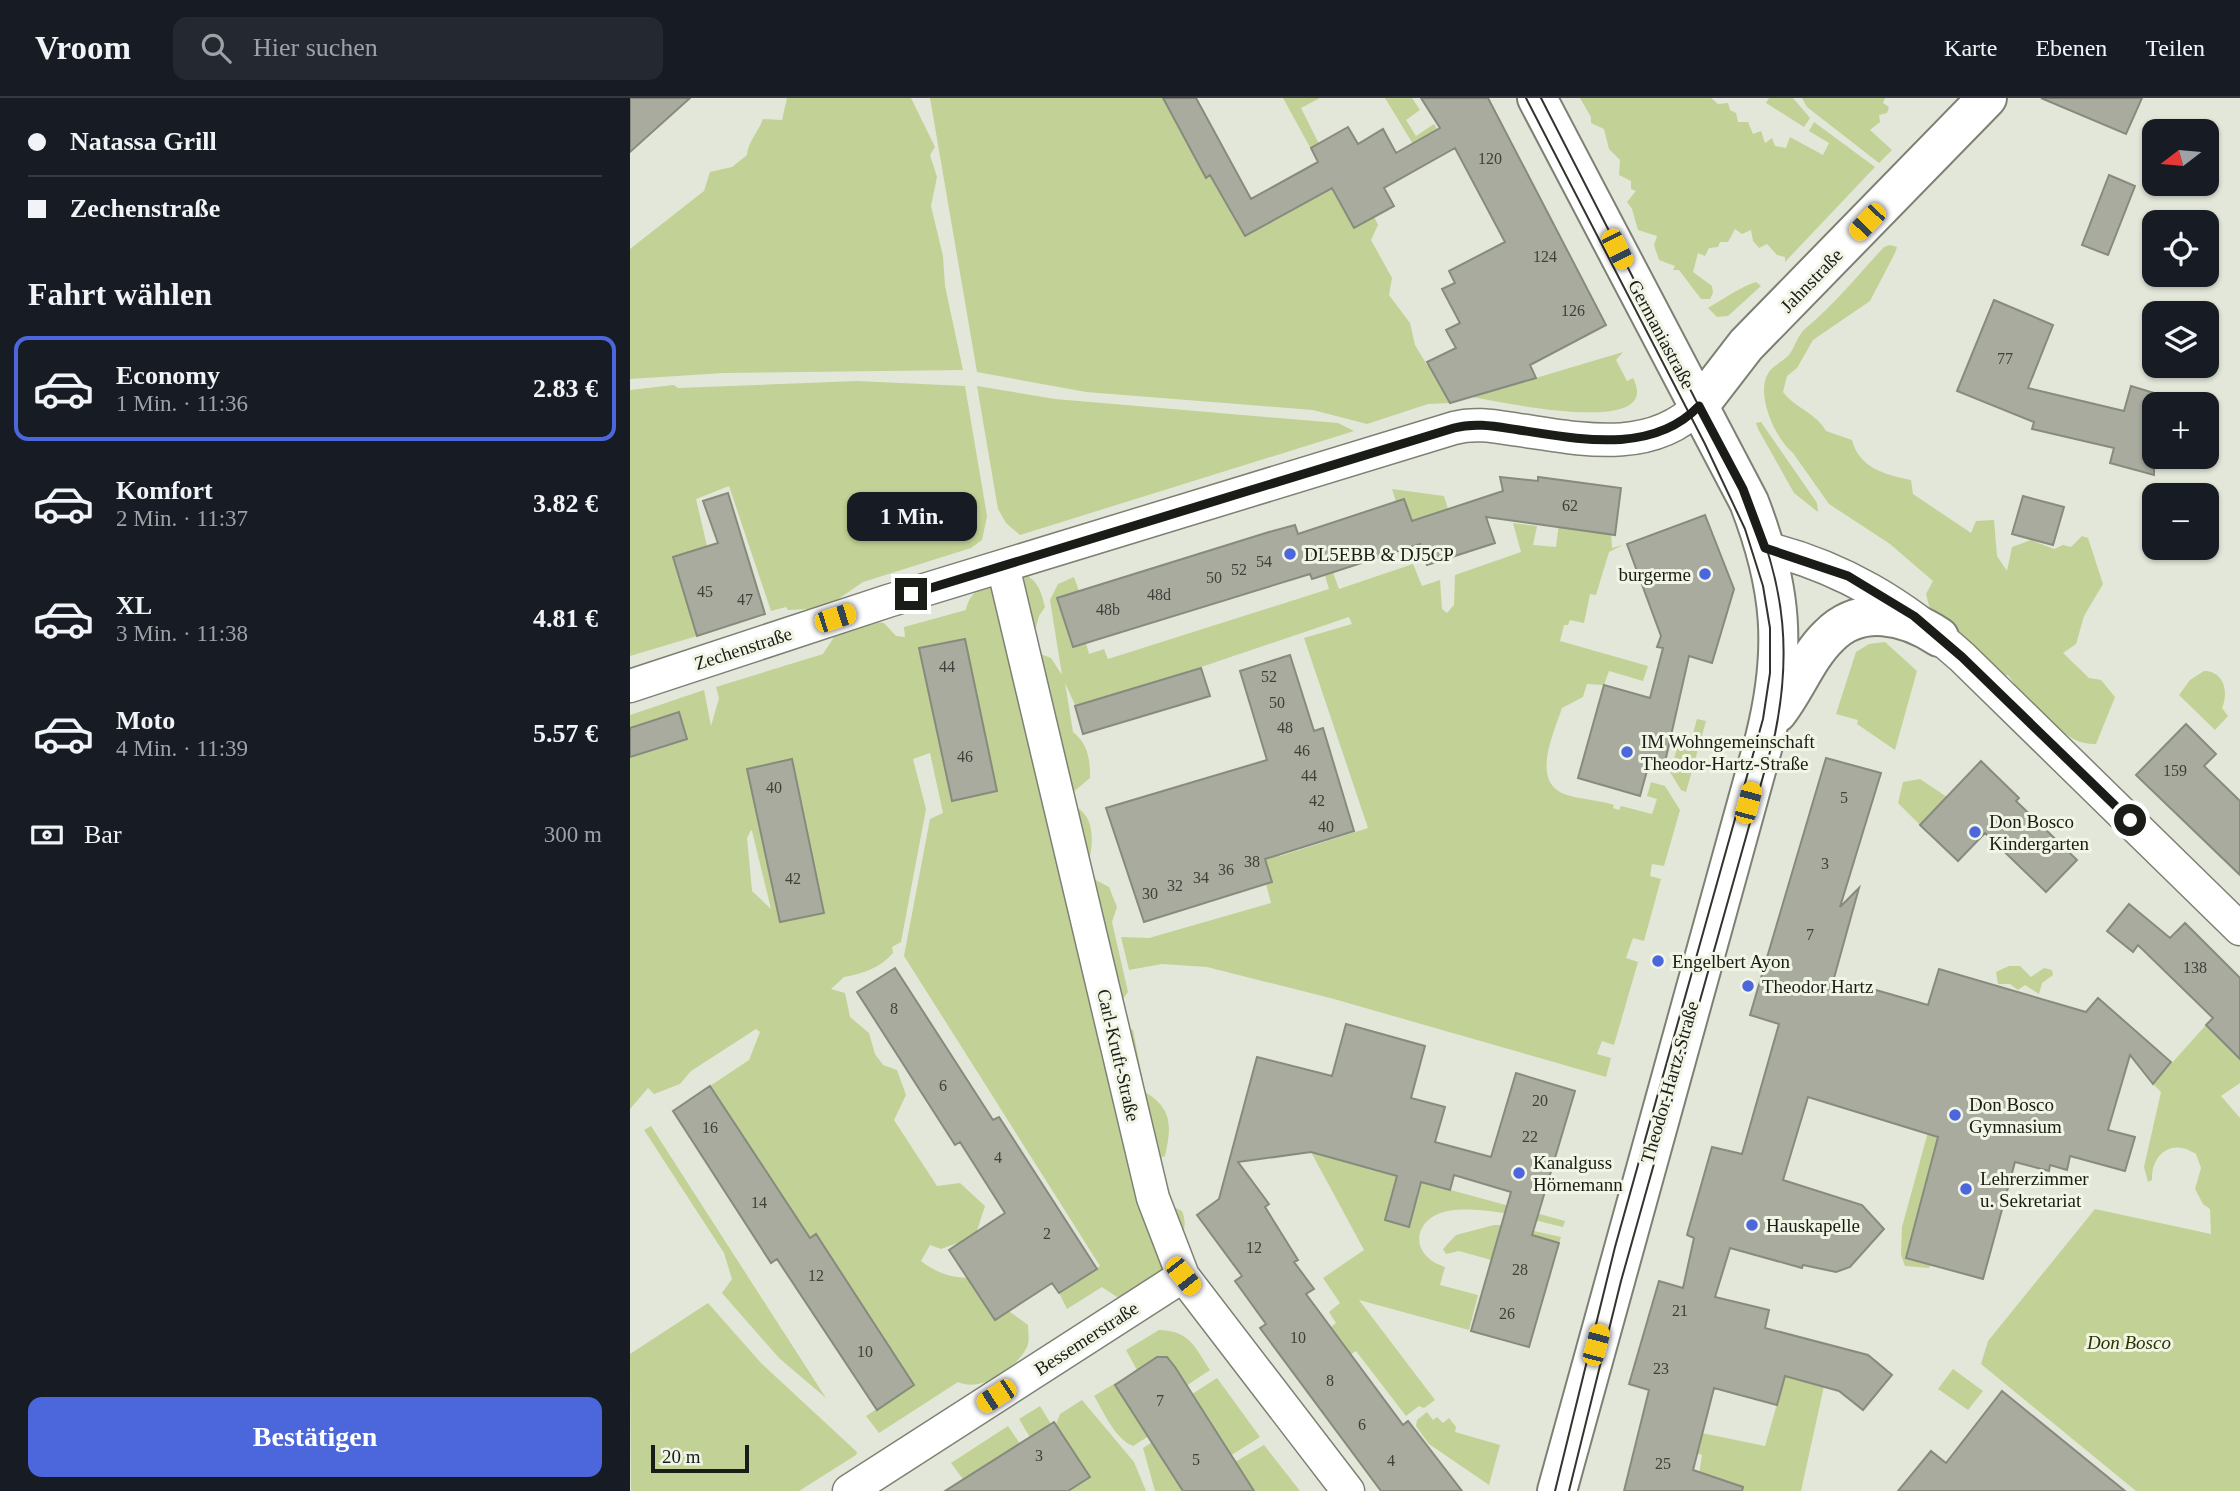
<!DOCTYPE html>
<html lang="de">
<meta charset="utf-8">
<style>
body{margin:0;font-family:Georgia,serif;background:#242831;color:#f1f3f6;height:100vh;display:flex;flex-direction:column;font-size:26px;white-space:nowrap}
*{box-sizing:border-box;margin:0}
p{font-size:23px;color:#9ea1a6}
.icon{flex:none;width:38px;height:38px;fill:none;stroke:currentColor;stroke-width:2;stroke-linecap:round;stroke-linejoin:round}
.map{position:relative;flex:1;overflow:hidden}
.sheet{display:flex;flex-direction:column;background:#171b24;width:630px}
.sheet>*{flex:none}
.top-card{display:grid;align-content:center;height:154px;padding:0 28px;background:#171b24}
.needle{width:46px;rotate:254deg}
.fabs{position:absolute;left:1512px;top:21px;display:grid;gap:14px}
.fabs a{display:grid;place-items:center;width:77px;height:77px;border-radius:14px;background:#171b24;box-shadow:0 2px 5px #0004;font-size:35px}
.scale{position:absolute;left:21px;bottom:18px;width:98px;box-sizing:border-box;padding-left:7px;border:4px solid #1a1c17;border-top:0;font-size:19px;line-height:24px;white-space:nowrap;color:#1a1c17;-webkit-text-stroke:5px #f1f5e6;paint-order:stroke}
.end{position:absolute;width:32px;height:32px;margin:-16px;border:9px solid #1a1c17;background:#fff;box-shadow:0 0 0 4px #fff}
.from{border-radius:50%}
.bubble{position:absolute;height:49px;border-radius:14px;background:#171b24;box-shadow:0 2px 5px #0004;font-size:23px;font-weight:700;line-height:49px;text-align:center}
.car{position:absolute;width:21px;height:42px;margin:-21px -10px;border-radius:9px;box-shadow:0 0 5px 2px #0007;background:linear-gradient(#f5c518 24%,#345 0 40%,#f5c518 0 76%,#345 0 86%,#f5c518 0)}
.top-card b{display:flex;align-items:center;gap:24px;height:66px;font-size:26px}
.top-card b+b{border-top:2px solid #363941}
.top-card i{width:18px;height:18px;background:#f1f3f6}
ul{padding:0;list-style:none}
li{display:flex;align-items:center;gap:21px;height:105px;margin:0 14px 10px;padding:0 14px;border:4px solid transparent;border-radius:14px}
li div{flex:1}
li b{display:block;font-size:26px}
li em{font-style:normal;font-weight:700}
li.current{border-color:#4b67db}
li>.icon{width:63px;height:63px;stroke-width:1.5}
h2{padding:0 28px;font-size:32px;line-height:84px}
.pay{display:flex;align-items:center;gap:18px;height:77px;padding:0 28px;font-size:26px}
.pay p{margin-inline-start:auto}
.action{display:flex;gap:14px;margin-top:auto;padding:14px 28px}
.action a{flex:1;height:80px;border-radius:14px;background:#4b67db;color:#fff;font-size:28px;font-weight:700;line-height:80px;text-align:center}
header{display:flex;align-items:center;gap:42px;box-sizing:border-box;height:98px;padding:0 35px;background:#171b24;border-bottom:2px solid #363941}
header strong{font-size:33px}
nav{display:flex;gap:38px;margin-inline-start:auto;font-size:24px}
.search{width:490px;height:63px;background:#242831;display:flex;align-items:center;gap:18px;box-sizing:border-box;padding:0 24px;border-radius:14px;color:#9ea1a6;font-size:26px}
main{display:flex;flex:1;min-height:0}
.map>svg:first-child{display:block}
.green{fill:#c2d195;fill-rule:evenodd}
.building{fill:#a8ab9e;stroke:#878b7e;stroke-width:2}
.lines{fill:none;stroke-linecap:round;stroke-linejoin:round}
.minor-casing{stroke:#7d8174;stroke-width:35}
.secondary-casing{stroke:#7d8174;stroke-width:42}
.minor{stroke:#fff;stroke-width:32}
.secondary{stroke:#fff;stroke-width:38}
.tram{stroke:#32342e;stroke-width:2}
.route{stroke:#1a1c17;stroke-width:9}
.poi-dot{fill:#4b67db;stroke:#f1f5e6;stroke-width:2.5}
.labels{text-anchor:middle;stroke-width:6;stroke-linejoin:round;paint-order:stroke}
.number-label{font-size:16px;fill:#3e4039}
.street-label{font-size:19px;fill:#1a1c17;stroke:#f1f5e6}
.poi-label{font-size:19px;fill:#1a1c17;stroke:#f1f5e6;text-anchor:start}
.park-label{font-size:19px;font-style:italic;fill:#2b3400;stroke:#f1f5e6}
</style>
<header>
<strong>Vroom</strong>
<div class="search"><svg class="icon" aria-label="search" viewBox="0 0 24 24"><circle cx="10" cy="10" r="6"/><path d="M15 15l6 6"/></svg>Hier suchen</div>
<nav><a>Karte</a><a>Ebenen</a><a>Teilen</a></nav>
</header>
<main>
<section class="sheet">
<div class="top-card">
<b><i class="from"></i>Natassa Grill</b>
<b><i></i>Zechenstraße</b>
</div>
<h2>Fahrt wählen</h2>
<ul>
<li class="current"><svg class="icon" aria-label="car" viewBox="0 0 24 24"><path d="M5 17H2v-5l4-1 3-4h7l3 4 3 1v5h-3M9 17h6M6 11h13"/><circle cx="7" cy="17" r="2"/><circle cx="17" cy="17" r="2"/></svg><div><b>Economy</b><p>1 Min. · 11:36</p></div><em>2.83 €</em></li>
<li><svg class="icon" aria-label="car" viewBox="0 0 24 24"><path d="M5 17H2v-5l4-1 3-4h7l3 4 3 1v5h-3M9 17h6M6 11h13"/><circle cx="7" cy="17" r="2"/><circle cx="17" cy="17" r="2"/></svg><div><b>Komfort</b><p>2 Min. · 11:37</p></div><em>3.82 €</em></li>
<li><svg class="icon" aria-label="car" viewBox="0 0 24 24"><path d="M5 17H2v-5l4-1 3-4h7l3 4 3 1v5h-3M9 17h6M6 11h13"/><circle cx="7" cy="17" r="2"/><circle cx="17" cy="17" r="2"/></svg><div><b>XL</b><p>3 Min. · 11:38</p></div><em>4.81 €</em></li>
<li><svg class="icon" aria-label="car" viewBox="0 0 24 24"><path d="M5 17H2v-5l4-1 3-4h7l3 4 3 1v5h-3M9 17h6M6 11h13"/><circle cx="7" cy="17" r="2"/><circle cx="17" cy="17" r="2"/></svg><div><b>Moto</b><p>4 Min. · 11:39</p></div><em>5.57 €</em></li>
</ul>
<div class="pay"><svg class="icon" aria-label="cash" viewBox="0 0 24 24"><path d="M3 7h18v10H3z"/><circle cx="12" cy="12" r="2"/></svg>Bar<p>300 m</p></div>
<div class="action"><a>Bestätigen</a></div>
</section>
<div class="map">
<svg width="1610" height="1393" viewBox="0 0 1610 1393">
<rect width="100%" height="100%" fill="#e3e7d9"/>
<!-- green -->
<path class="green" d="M157,0H281L305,49L300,57L307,79L301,108L313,158L315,188L333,272L94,275L0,281V151L74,93L80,74L102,69L117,57C118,43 128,35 133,21L152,22Z
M300,0H533L609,128L613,129L704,82L741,112L748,127L741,142L762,180L759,197L780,225L785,247L797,267L816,273L821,289L820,305L798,306L737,326L683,312L456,294L347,274Z
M653,0H690L671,10L689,46L681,51Z
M755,0H782L790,12L776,22L786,38L804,26L807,31L783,46Z
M950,0H1081L1088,6L1098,5L1100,12L1106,15L1108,24H1118L1123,36L1131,33L1135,45L1142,40L1145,48L1156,50L1160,39L1193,57L1199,45L1179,33L1184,24L1245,69L1155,164V159L1147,157L1137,146L1129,150L1123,143L1121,132L1112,136L1105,131L1098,144H1090L1088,149L1079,150L1075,158L1068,155L1063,174L1082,188L1083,195L1080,201H1071L1049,172H1043L1045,168L1029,162L1024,147L1027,138L1008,132L1002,111L997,104L1006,93L1001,91V83L989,77L990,62L979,51L974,31L961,25V19Z
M1139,0H1163L1180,20L1174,29L1136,5Z
M1172,0H1255L1253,5L1259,9L1257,15L1249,17L1250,24L1240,32L1262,52L1249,65L1177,9Z
M1260,147L1267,149L1265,155L1240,203L1183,242L1167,270L1157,278L1153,294C1166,311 1185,314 1196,333L1222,342C1229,370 1256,377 1281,382L1283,396L1341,435L1346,423L1364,422L1367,458L1377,473L1382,449L1401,442L1424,451L1433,447L1441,449L1452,438L1458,440L1473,486L1454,518L1446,546L1433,555L1459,580L1471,582L1485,599L1466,646C1431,647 1427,616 1395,609L1389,592L1378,577L1364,579L1301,516L1296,496L1303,483L1260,446L1199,406L1163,355C1146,342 1124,295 1139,274C1143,268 1153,263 1159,257C1165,249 1168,236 1176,230C1204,207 1229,176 1254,149Z
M1126,184L1131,188L1098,218L1087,219L1078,210C1090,203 1114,187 1126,184Z
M993,254L986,262L997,283L1003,280C1035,341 867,303 842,299Z
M227,283L335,288L357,418L352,442L341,450L233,484L195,510L158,512L156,509L141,513L99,388L66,401L77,448L43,460L67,538L0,558V292L44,287L48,290Z
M347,288L425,301L708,325L724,333L390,437L376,425L368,411Z
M1131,324L1187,405L1188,414L1164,395L1128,331L1126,325Z
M762,391L814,398L818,411L782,423L775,402L766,404Z
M929,424L981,433L982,450L993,447L979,454L966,497L960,496L954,525L940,522L938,527H934L930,543L1018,568L1013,583L979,573L974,587L957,586L953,599L932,610C924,635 899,685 937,697C954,702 969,702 984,707L983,710L989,712L991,708L1022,716L1027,701L1017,698L1021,684L1035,688L1050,712L1034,768L1022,766L1020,778L1031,781L1014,843L1003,840L996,860L1008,864L984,947L972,943L967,956L981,960L976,979L704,901L577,869L532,866L499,872L491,839L519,840L641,805L622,732L641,726L650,758L738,730L674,540L722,526L719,519L447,611L435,585L443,634C458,646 460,660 460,680L441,696L442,707C470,719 462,752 456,777L479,789L487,809L482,824L498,894L490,905L484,925L503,932L515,994C542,1010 542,1028 535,1058L522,1063L538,1106L552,1113C561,1135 545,1154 535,1174C524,1177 524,1181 516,1188C509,1195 497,1197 487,1199L472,1189L437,1211L429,1195L470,1168L274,858L300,721L313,715L300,655L283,661L296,711L271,844L262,849L263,855C250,870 232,876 214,879L201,891L215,895L220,919L239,935L245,956L253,967L267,972L276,997L264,1022L307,1088L330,1085L355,1108L345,1139L311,1151L300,1147L291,1163C308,1176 322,1180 343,1180L365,1203L398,1227C398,1234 400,1242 397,1249C387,1270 351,1295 328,1284L249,1335L236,1318L284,1287L186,1137L180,1140L80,988L119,962L130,934L126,931L61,973L50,986L24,996L18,990L0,1011V659L57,641L49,614L0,630V617L74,592L81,628L89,600L86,589L193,556L204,539L246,524L254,525L266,538L275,539L274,529L336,512C341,485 368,482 392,475C408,482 411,493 415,509L409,518L400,552L421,560L432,577L420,502L428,486L444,479L449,493L427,501L442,549L456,545L459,556L474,551L478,561L699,491L693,471L701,469L709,491L783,466L792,488L810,482L812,511L817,515L824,507L825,477L891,454L883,425L907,428L903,447L926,449ZM121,732L122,733L141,811L122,793L117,740Z
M1255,544L1287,573L1265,652L1227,626L1228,622L1206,616L1226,554L1239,546Z
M1574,573C1594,573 1599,594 1592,610L1598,618L1585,632L1549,597L1560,582Z
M1067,621L1076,623L1056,694L1051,692L1040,674L1050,640L1061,643Z
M1290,681L1317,699L1290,727L1268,705L1273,684Z
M1379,868H1390L1401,879L1414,870L1422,872L1423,877L1412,885L1409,896L1395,887L1388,892L1380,886H1368L1366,874Z
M1576,927L1610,961V985L1591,998L1610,1020V1393H1506L1351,1266L1358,1243L1465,1111L1581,1136L1580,1111L1573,1106L1565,1091L1571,1070L1566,1056C1543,1040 1521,1055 1522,1082L1518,1084L1514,1069L1531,994L1523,986Z
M1312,1022L1276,1159L1301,1166L1299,1170L1275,1168L1271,1157L1272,1129L1298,1034Z
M21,1028L196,1300L149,1260L92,1195L102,1181L94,1155L14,1032Z
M681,1054L935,1123L933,1129C897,1121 862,1109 825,1112C784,1115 775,1156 815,1169L810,1187L848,1197L839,1232L729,1202L805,1302L794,1310L789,1308L776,1318L726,1253L715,1260L696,1233L706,1225L699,1214L710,1205L693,1180L734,1152Z
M864,1127H877L931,1139L929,1145L871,1129L861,1162L829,1153L816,1156L813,1151L826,1137Z
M78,1205L131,1265L227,1354L226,1357L169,1393H1L0,1256Z
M529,1232C560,1233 564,1248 580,1272L547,1294L553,1302L587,1280L630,1339L600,1358L605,1364L634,1347L670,1393H525L513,1350L536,1335L532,1330L503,1348C484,1340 474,1314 464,1298L507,1272L496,1252Z
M1323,1271L1353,1293L1338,1312L1308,1291Z
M1155,1278L1194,1288L1171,1393H1059L1069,1377L1072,1357L1067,1355L1072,1335L1135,1348Z
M452,1302L504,1364L516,1393H329L338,1388L321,1365L378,1328L395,1353L401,1341L389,1321L410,1308L424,1331L430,1316Z
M797,1314L803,1322L807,1319L813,1325L819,1320L826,1329L825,1334L870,1347L859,1387L799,1346L786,1328L787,1322Z"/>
<!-- building -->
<path class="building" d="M0,0H60L0,54Z
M533,0H566L621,101L688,64L681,50L718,29L728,46L753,31L766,55L810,30L791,0H858L976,227L900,267L906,280L820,305L797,264L826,250L816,232L830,225L812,191L825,185L819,173L875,144L825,50L754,90L764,108L724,130L702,90L615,138L580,77L576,80Z
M1411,0H1512L1496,36Z
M1479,77L1505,88L1478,157L1452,147Z
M1364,202L1423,227L1398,290L1494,313L1501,288L1524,295V377L1480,365L1484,350L1402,331L1404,324L1327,293Z
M870,379L908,383V379L991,390L985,437L856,419L865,445L797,467L790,446L682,481L680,476L443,549L427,500L639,434L665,427L668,436L774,401L782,423L873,393Z
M98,395L135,516L67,538L43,459L88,445L73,403Z
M1393,398L1434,409L1423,447L1382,436Z
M1075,417L1104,491L1082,565L1059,558L1033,673L1018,669L1010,698L948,680L974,587L1020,600L1033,550L1027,549L1031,538L997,446Z
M335,541L367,693L322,703L289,550Z
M660,557L684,633L693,630L724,733L635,761L642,784L514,824L476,710L637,662L610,573Z
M571,570L580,598L453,636L445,608Z
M49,614L57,641L0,659V630Z
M1556,626L1586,656L1574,668L1610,703V777L1506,677Z
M1196,660L1251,675L1210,809L1229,790L1204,880L1298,907L1309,871L1456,914L1468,900L1541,964L1523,986L1500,957L1478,1032L1505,1039L1495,1073L1440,1058L1437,1072L1420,1067L1419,1073L1385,1064L1353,1181L1276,1160L1308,1039L1178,999L1153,1082L1232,1107L1254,1131L1220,1169L1206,1174L1173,1167L1172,1170L1100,1150L1085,1199L1139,1212L1135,1230L1238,1257L1262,1277L1233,1312L1209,1293L1155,1278L1147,1307L1084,1290L1063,1372L1113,1389L1112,1393H994L1019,1292L999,1286L1029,1183L1053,1190L1064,1140L1057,1137L1082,1049L1112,1056L1149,926L1120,917Z
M162,661L194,815L150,824L117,671Z
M1351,663L1389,700L1386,703L1447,762L1416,794L1355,735L1328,763L1290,727Z
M1499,806L1540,840L1555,825L1610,880V961L1576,927L1583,920L1508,847L1503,854L1477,833Z
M265,870L363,1022L369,1019L467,1171L429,1195L422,1185L365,1222L319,1152L375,1115L330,1044L325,1047L227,894Z
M716,926L795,948L781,1000L815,1009L805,1044L861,1059L886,975L945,993L902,1137L929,1145L899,1249L841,1233L881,1094L824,1077L820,1092L791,1084L779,1129L755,1122L767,1078L681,1054L608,1064L639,1106L635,1109L668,1162L664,1164L684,1191L676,1196L773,1327L778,1323L832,1393H751L630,1230L636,1226L605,1183L612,1178L567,1117L589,1101L627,959L702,978Z
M80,988L180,1140L186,1136L284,1287L247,1312L147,1161L141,1165L43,1013Z
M527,1259H537L545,1269L624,1393H553L485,1287Z
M1372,1293L1495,1393H1268L1301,1353L1316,1365Z
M424,1324L460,1379L438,1393H315Z"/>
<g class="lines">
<defs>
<path id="minor" d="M1135,450C1212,469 1273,506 1332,559L1610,831
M373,468L523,1100L553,1178L718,1393
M0,588L258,503L824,330C846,324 868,329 889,332C950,341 1021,357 1069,308
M219,1393L553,1178"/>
<path id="secondary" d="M907,0L1119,404C1152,489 1157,552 1135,640L927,1393
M1069,308L1116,247L1357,0
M1147,615C1166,591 1177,559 1199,538C1230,506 1276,517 1309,539"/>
</defs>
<!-- minor casing -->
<use href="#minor" class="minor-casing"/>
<!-- secondary casing -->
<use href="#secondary" class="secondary-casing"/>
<!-- minor -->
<use href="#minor" class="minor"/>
<!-- secondary -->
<use href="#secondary" class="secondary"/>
<!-- tram -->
<path class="tram" d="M896,0L1075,346L1115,431L1133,488L1140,530V575L1133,621L985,1149L925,1393
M911,0L1125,418C1155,493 1161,557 1145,636L991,1183L939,1393"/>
</g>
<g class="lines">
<!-- route -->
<path class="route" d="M281,496L824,330C846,324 868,329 889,332C949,341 1022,357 1069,308L1113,391L1135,450L1218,478L1284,518L1332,559L1500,722"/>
</g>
<!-- markers -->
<g class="poi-dot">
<circle cx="660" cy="456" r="7"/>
<circle cx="1075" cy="476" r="7"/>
<circle cx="997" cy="654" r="7"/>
<circle cx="1345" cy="734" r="7"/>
<circle cx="1028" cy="863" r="7"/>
<circle cx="1118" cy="888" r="7"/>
<circle cx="1325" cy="1017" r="7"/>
<circle cx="889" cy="1075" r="7"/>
<circle cx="1336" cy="1091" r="7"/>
<circle cx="1122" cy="1127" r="7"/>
</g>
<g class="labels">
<!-- number labels -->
<g class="number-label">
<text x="860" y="66">120</text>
<text x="915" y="164">124</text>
<text x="943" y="218">126</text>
<text x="1375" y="266">77</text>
<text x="940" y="413">62</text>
<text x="634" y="469">54</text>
<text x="609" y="477">52</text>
<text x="584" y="485">50</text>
<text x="75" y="499">45</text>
<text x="529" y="502">48d</text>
<text x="115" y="507">47</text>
<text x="478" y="517">48b</text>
<text x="317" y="574">44</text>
<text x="639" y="584">52</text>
<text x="647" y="610">50</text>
<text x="655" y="635">48</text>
<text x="672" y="658">46</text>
<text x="335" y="664">46</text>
<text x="1545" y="678">159</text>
<text x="679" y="683">44</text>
<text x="144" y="695">40</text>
<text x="1214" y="705">5</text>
<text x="687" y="708">42</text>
<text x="696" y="734">40</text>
<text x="622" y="769">38</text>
<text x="1195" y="771">3</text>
<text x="596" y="777">36</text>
<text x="571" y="785">34</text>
<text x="163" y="786">42</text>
<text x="545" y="793">32</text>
<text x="520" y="801">30</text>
<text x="1180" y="842">7</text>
<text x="1565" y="875">138</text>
<text x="264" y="916">8</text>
<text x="313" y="993">6</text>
<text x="910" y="1008">20</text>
<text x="80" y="1035">16</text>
<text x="900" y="1044">22</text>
<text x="368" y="1065">4</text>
<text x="129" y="1110">14</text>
<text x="417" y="1141">2</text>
<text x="624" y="1155">12</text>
<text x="890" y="1177">28</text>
<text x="186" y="1183">12</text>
<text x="1050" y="1218">21</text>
<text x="877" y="1221">26</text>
<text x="668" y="1245">10</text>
<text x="235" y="1259">10</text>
<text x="1031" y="1276">23</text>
<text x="700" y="1288">8</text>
<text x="530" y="1308">7</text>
<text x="732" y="1332">6</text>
<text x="409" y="1363">3</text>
<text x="566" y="1367">5</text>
<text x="761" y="1368">4</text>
<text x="1033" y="1371">25</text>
</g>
<!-- street labels -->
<g class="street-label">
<text transform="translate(1181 182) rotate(-46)" y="7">Jahnstraße</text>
<text transform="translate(1032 236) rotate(62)" y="7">Germaniastraße</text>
<text transform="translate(113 550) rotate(-18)" y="7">Zechenstraße</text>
<text transform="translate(489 957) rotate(77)" y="7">Carl-Kruft-Straße</text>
<text transform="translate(1039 984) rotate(-74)" y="7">Theodor-Hartz-Straße</text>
<text transform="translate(456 1240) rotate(-33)" y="7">Bessemerstraße</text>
</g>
<!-- poi labels -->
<g class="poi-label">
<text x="674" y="463">DL5EBB &amp; DJ5CP</text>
<text x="1061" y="483" text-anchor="end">burgerme</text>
<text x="1011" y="650">IM Wohngemeinschaft<tspan x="1011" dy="22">Theodor-Hartz-Straße</tspan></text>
<text x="1359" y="730">Don Bosco<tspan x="1359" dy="22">Kindergarten</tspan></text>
<text x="1042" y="870">Engelbert Ayon</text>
<text x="1132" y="895">Theodor Hartz</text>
<text x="1339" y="1013">Don Bosco<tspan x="1339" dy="22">Gymnasium</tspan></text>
<text x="903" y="1071">Kanalguss<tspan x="903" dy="22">Hörnemann</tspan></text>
<text x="1350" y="1087">Lehrerzimmer<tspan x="1350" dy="22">u. Sekretariat</tspan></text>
<text x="1136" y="1134">Hauskapelle</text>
</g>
<!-- park labels -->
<g class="park-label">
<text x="1499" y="1251">Don Bosco</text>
</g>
</g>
</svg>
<div class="fabs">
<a><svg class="needle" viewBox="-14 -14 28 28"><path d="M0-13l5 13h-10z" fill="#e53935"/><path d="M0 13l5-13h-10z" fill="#9ea1a6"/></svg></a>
<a><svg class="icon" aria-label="locate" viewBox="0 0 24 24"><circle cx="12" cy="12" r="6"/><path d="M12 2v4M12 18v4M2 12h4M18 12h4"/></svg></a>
<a><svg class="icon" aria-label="layers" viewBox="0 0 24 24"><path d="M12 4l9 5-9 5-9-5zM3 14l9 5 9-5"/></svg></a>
<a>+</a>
<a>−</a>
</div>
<div class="scale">20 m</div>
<i class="end from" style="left:1500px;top:722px"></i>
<i class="end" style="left:281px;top:496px"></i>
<div class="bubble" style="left:217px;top:394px;width:130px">1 Min.</div>
<i class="car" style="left:1237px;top:124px;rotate:224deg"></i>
<i class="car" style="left:987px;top:151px;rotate:153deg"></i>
<i class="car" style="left:205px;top:520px;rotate:72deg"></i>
<i class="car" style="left:1118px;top:705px;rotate:15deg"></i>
<i class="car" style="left:553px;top:1178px;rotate:142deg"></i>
<i class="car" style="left:966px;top:1247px;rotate:15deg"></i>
<i class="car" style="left:366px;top:1298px;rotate:237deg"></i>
</div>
</main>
